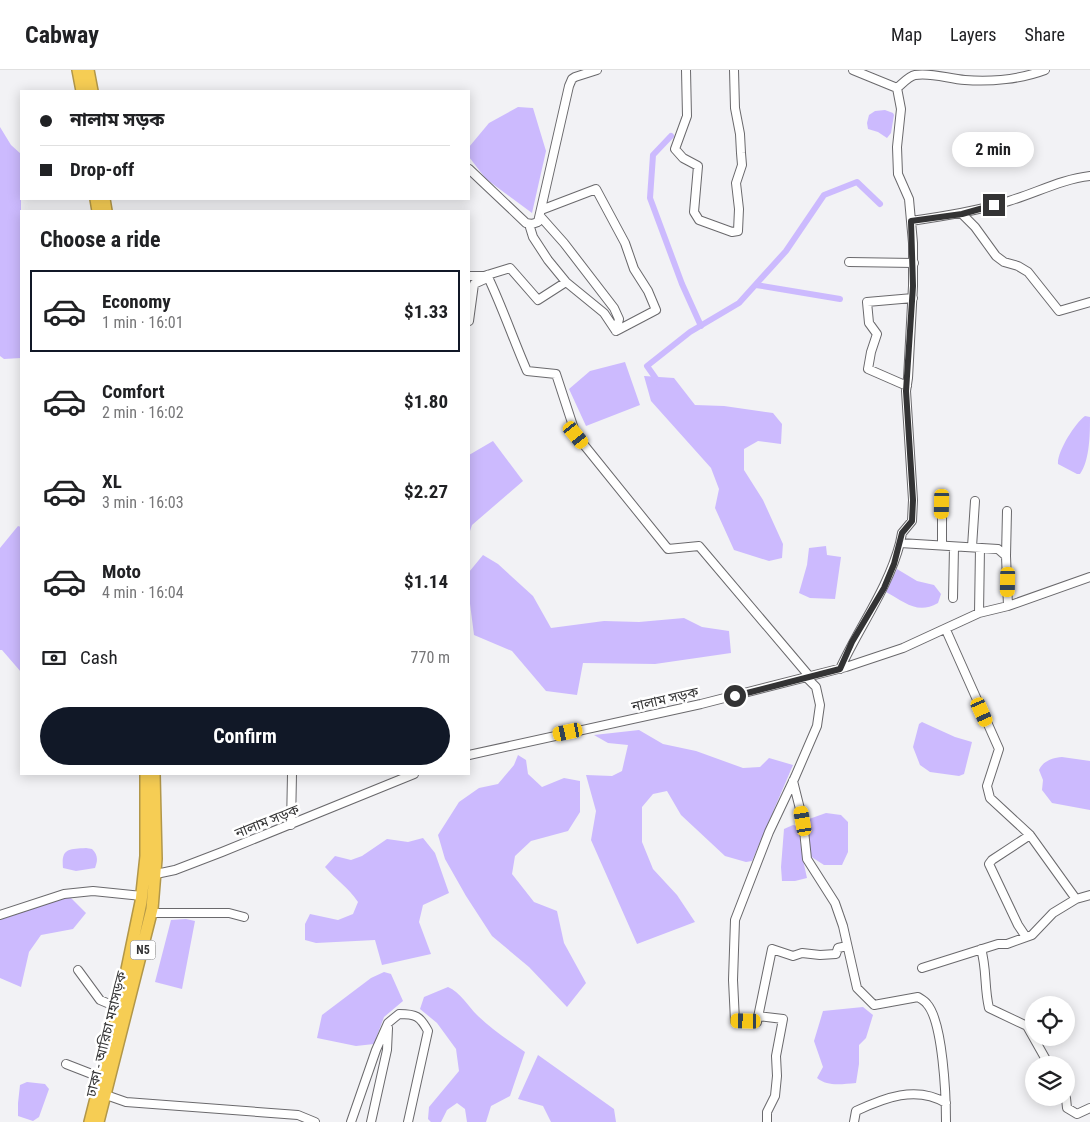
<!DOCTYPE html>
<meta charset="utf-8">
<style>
body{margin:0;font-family:"Roboto Condensed","Noto Sans Bengali",sans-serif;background:#f2f2f2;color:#202124;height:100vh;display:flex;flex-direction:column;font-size:19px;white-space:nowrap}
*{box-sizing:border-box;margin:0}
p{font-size:16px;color:#757577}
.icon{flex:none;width:28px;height:28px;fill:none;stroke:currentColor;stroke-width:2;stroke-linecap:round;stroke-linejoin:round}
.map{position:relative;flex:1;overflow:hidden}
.details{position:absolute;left:20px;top:140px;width:450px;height:565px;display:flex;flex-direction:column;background:#fff;border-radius:0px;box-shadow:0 2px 12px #0003}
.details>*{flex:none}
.guide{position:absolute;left:20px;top:20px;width:450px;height:110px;border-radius:0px;box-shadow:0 2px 12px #0003;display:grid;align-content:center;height:110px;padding:0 20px;background:#fff}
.controls{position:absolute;left:1025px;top:926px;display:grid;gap:10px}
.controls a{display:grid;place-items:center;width:50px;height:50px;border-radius:50%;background:#fff;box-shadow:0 2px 12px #0003;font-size:25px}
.end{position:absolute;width:22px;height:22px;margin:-11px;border:6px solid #333334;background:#fff;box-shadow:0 0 0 2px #fff}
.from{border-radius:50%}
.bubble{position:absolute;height:35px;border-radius:18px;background:#fff;box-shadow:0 2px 12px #0003;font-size:16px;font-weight:700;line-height:35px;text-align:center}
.car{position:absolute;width:15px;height:30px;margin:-15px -8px;border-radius:6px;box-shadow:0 0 4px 1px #0007;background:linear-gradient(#f5c518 24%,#345 0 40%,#f5c518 0 76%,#345 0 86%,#f5c518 0)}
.guide b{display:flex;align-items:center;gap:18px;height:48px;font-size:19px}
.guide b+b{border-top:1px solid #e0e0e0}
.guide i{width:12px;height:12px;background:#202124}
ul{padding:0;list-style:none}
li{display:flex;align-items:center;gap:15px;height:82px;margin:0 10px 8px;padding:0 10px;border:2px solid transparent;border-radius:0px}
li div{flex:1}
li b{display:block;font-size:19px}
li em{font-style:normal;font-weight:700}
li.current{border-color:#111827}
li>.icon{width:45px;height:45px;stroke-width:1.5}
h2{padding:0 20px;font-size:22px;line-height:60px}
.pay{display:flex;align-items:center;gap:12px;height:55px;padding:0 20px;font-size:19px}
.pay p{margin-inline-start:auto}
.button{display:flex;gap:10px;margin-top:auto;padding:10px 20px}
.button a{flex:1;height:58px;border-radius:30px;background:#111827;color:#fff;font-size:20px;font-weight:700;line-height:58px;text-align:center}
header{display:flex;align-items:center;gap:30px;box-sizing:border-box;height:70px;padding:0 25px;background:#fff;border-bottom:1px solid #e0e0e0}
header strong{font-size:24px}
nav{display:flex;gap:28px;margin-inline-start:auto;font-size:18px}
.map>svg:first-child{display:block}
.water{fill:#ccbafe}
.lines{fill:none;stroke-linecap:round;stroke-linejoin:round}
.canal{stroke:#ccbafe;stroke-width:6}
.minor-casing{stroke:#6a696c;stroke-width:10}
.highway-casing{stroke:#b29749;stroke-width:14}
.minor{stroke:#fff;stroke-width:8}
.highway{stroke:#f6cd54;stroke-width:11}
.route{stroke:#333334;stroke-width:6}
.labels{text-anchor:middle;stroke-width:5;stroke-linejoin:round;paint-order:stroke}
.shield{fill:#fff;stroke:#707071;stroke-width:1}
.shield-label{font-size:12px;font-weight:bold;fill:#333334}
.street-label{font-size:14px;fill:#333334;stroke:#fff}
</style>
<header>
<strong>Cabway</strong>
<nav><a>Map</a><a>Layers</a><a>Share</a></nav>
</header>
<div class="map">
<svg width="1090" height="1052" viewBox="0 0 1090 1052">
<rect width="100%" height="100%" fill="#f2f2f5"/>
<!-- water -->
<path class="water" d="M518,37L533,38L546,81L532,143L486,109L469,87V77L489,53Z
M885,40L893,43L894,45L891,63L887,68L878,62L868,59L867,53L869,45L875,41Z
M0,57L11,75L21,84V288L4,289L0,286Z
M625,292L640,335L586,356L569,319L590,301Z
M644,306L674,308L695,335L724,336L773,343L782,354L781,374L758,371L744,379V400L763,430L783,474L782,488L769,491L734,480L715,438L719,419L711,398L651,331Z
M1085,346L1090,347C1090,363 1090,390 1080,404H1077L1058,394C1057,382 1075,353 1085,346Z
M493,371L523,411L472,455L469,464V385Z
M18,456L21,457V602L2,580H0V478Z
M826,476L827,485L841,487L835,529L810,528L799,523L807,495L809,478Z
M483,485L498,494L533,526L551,558L604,551L639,552L684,548L702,557L729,561L731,583L655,594L583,593L577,625L546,621L512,581L474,565L469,526V502Z
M897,499L917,511L934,515L941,524L938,533C917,545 905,532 886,522Z
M922,652L955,667L972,672L964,704L959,706L930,702L920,695L913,677L919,654Z
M639,660L663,674L696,681L743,698L760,697L769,688L793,695L752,791L746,792L725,786L681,745L667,721L653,724L642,737V772L653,799L677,825L695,852L637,874L591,770L596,741L586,705L612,706L622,701L628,675L608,673L594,665Z
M518,685L526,690L528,704L542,717L564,708L580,711V742L568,761L531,771L515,786L512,804L534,832L557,841L564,873L586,913L567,937L529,897L492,866L466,826L445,789L438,765L459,732L479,718L498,714L514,695Z
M1062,687L1090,691V740L1052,733L1042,720L1043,710L1039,700C1043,691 1052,688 1062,687Z
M826,743L841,745L848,752V782L842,795H824L810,786L808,758L809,749Z
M793,755L798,756L803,790L807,808L795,811H782L781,797L784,759Z
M423,768L435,783L449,823L423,835L419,852L431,884L382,895L375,870L316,873L305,870V854L310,844L338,850L353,844L358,832C348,817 336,810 325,797L335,786L351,790L362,786L387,769L408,772Z
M86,778L92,779C98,785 98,790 95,798L76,801L63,798C61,778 69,779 86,778Z
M69,826L86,843L73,859L41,865L29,882L21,917L0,908V850Z
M186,849L195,851L182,919L155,912L171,850Z
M384,902L391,904L403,931L384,947L374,974L356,976L317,968L322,945L371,908Z
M448,917C460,922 468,936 477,945C491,959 508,970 525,982L510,1026L491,1036L486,1052H467L465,1039L457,1033L447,1040L441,1052H431L428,1049L429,1037L459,1001L456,979L437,953L420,939L424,927Z
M863,937L873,945L866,968L859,975V994L856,1013C842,1014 828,1017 817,1008L823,997L814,971L823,941Z
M538,985L614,1039L616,1052H551L543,1036L518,1029Z
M27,1012L45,1014L49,1019L39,1047L33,1051L18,1046V1033L20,1015Z"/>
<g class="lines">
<!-- canal -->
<path class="canal" d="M671,66L653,85L650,128L682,214L701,256
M756,215L840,229
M659,313L647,296L690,262L739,233L786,181L824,125L857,112L880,134"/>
<defs>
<path id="minor" d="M686,0L687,46L675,79L683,88L698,96L694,142L699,150L732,162L738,161L739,139L736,113L742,95L741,83L740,64L735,38L734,0
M853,0L897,18C902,14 909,6 915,5C931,2 949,9 965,10C991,12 1021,9 1045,0
M897,18L901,39L897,77L898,104L909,129L913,173V216L908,308L906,321L913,430L912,451L902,463L900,473
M469,99L526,153L532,154L538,152L569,16L572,9L575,7L597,0
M962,144L975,157L996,186L1004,192L1018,196L1028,202L1059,241L1090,232
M540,146L564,173L614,238L619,249L616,261L656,240L648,221L634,199L625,173L596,119L541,140
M911,151C945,146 977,141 1009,131C1036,123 1062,109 1090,106
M529,154L533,167L548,190L566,212L604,243L616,261
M849,192L914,193
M487,205C502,236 513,269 527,301L556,304L576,365L668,479L699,476L810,607
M469,206H484
M469,251L474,214L485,209L484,206L510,198L538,230L566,212
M907,316L868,299L871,282L877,264L869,253L867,232L913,228
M942,475V434
M972,477L975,431
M1006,486L1007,441
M953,528L954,477
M979,543L980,478
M946,560L999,679L987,716L990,728L1030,765L1076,829
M840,599C859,557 888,519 900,473L998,479L1006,486L1008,536
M807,608L816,617L820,635L817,656L795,707L769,762L735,850L733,910L735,951L757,952L772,879L793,886L802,883L820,885L836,884L838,878L847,876
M469,685L701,634L846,597L903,578L979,543L1008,536L1090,507
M793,711L803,751L807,789L835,833L843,856L857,918L874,935L918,927C921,929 925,931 927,934C943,952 946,1026 946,1052
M291,755L292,704
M156,804L175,800L222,782L414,704
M151,843H229L244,847
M0,845L64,824L93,821L142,826
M1026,867L1018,855L989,794L992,790L1030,765
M981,879C987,899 984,917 989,938L1027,956L1049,995
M922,898L998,874H1007L1032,865L1053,843L1076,829L1090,825
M78,900L100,930L119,938
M758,946L783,949L776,986L777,1006L775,1026L767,1042V1052
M66,994L102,1008
M106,1025L126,1032L298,1045L315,1052
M1066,1028L1067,1038L1077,1044L1090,1038
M351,1052L376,980L388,953L399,944C416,944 420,946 428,961L408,1052
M371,1052L387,980L388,958
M854,1052L856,1041C884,1028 916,1015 946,1033"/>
<path id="highway" d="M78,0L82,21
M88,0L92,21
M96,129L98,141
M104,129L106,141
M90,1052L119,938L141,832L146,786V704
M98,1052L152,839L156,789L154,704"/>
</defs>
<!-- minor casing -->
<use href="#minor" class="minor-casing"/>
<!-- highway casing -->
<use href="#highway" class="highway-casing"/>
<!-- minor -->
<use href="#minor" class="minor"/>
<!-- highway -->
<use href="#highway" class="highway"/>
</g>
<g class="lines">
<!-- route -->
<path class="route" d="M735,626L840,599L852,572L884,518L894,494L902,463L912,451L913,430L906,321L913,216L911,151L962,144L994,135"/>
</g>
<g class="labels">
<!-- shield labels -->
<rect class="shield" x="130.5" y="870.5" width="25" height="19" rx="4"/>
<g class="shield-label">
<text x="143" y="884">N5</text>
</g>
<!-- street labels -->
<g class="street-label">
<text transform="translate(665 629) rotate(-13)" y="5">নালাম সড়ক</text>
<text transform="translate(267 751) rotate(-22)" y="5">নালাম সড়ক</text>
<text transform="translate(106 964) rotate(-76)" y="5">ঢাকা - আরিচা মহাসড়ক</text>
</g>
</g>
</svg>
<div class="controls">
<a><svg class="icon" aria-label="locate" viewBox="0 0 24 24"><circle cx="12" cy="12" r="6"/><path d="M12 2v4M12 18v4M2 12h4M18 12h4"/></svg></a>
<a><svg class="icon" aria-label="layers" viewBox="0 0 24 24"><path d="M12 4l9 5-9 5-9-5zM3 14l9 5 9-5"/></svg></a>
</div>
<i class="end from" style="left:735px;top:626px"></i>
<i class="end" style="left:994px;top:135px"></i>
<div class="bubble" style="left:952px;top:62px;width:82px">2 min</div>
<i class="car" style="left:576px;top:365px;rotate:141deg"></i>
<i class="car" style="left:942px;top:434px;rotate:181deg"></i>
<i class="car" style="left:1008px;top:512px;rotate:181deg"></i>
<i class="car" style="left:982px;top:642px;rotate:156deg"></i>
<i class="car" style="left:568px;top:662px;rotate:258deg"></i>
<i class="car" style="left:803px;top:751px;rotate:350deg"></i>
<i class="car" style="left:746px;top:951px;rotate:271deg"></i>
<div class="guide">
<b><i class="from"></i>নালাম সড়ক</b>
<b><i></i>Drop-off</b>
</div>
<section class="details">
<h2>Choose a ride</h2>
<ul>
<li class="current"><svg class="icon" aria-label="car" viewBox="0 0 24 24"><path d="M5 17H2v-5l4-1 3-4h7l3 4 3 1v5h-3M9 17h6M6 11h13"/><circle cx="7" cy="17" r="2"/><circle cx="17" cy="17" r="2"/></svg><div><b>Economy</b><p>1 min · 16:01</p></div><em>$1.33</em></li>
<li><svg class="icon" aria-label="car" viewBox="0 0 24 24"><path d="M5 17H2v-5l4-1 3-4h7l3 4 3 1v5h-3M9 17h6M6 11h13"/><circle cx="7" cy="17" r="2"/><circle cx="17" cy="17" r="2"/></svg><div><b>Comfort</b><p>2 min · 16:02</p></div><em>$1.80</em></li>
<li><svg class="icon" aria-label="car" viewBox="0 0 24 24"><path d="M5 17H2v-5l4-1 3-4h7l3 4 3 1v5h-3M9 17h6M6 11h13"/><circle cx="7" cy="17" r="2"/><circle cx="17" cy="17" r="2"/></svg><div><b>XL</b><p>3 min · 16:03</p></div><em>$2.27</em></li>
<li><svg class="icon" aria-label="car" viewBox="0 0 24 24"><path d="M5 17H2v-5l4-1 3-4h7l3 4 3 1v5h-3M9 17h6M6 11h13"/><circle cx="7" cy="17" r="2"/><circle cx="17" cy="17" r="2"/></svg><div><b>Moto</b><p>4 min · 16:04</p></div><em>$1.14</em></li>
</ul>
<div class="pay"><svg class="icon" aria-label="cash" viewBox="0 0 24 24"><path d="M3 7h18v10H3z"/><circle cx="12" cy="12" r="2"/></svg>Cash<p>770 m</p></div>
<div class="button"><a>Confirm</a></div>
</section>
</div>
